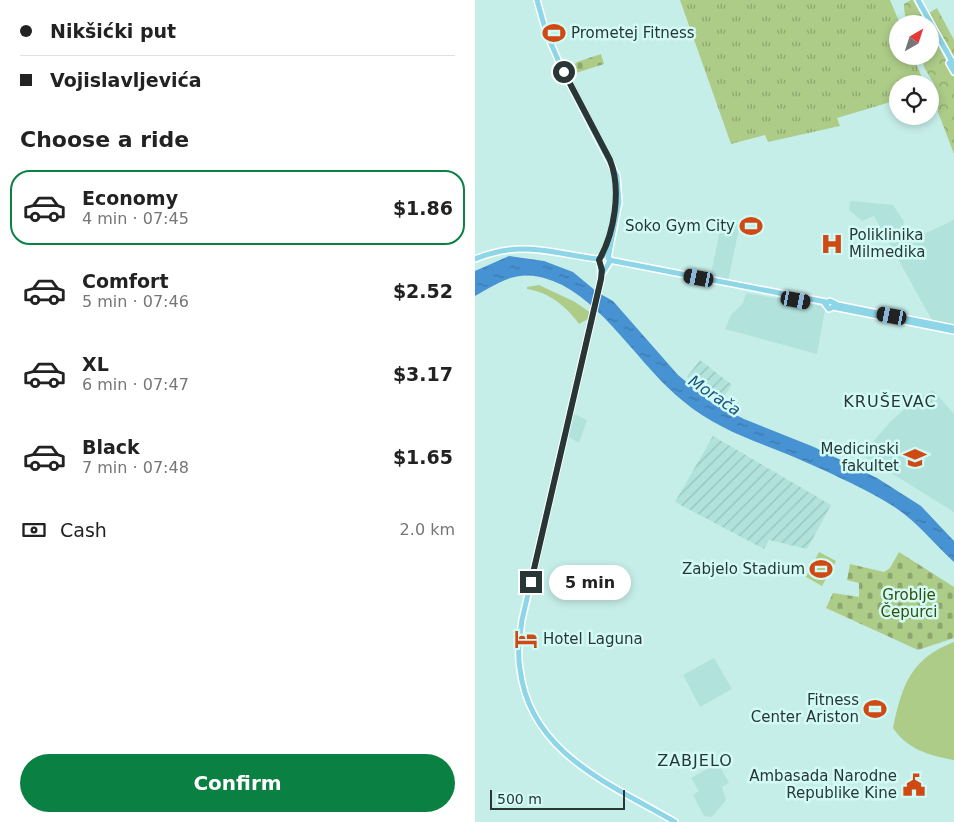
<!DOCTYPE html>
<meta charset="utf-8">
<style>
body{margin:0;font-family:"DejaVu Sans",sans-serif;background:#f2f2f2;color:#222;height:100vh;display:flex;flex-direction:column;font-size:19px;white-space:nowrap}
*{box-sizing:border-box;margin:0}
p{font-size:16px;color:#767676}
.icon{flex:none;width:28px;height:28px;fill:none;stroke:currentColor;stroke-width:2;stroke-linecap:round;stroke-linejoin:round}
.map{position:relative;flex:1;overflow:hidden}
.side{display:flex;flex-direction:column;background:#fff;width:475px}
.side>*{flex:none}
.hud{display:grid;align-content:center;height:110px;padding:0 20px;background:#fff}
.needle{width:32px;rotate:39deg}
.fabs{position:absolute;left:414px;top:15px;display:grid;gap:10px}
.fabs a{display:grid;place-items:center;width:50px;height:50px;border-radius:50%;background:#fff;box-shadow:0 2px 8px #0003;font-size:25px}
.scale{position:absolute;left:15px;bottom:12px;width:135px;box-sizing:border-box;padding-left:5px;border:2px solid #283736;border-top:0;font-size:14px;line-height:18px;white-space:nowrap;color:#283736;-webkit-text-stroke:4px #d3fbf6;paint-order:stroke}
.end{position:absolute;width:22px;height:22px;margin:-11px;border:6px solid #283736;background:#fff;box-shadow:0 0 0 2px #fff}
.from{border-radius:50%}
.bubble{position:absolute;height:35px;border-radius:18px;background:#fff;box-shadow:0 2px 8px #0003;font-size:16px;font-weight:800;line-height:35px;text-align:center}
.car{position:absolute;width:15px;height:30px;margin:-15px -8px;border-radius:6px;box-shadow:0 0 4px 1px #0007;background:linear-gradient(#222 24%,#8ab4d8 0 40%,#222 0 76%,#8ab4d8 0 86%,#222 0)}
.hud b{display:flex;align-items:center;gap:18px;height:48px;font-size:19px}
.hud b+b{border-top:1px solid #e0e0e0}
.hud i{width:12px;height:12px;background:#222}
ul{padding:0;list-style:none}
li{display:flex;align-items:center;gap:15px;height:75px;margin:0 10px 8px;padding:0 10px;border:2px solid transparent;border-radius:20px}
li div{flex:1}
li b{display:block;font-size:19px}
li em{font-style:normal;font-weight:800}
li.active{border-color:#0b8043}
li>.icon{width:45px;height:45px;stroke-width:1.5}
h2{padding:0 20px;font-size:22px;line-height:60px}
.pay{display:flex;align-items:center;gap:12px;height:55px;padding:0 20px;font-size:19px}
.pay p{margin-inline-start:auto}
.cta{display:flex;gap:10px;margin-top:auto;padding:10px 20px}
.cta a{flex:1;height:58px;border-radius:30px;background:#0b8043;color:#fff;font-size:20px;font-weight:800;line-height:58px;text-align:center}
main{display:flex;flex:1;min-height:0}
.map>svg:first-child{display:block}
.built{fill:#b1e2dc}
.industrial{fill:url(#industrial-furrows)}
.grass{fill:url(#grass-tufts)}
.forest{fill:url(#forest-crowns)}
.cemetery{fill:url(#cemetery-stones)}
.green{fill:#adcc87}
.water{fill:url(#water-ripples)}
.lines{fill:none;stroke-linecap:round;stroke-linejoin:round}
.major-casing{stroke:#fff;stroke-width:8}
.major{stroke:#8dd6e8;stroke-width:5}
.route{stroke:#283736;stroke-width:6}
.labels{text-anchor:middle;stroke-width:5;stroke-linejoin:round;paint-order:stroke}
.poi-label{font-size:15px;fill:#283736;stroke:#d3fbf6;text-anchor:end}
.park-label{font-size:15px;fill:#354c0d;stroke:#d3fbf6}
.water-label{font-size:16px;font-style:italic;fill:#1f537f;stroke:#d3fbf6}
.neighbourhood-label{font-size:16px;letter-spacing:1px;fill:#283736;stroke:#d3fbf6}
</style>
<main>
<section class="side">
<div class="hud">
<b><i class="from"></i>Nikšićki put</b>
<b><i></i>Vojislavljevića</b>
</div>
<h2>Choose a ride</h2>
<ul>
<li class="active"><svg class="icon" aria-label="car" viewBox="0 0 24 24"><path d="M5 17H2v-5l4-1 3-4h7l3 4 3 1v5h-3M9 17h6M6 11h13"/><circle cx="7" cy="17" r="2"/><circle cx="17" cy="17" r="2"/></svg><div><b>Economy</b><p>4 min · 07:45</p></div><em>$1.86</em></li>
<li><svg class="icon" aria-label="car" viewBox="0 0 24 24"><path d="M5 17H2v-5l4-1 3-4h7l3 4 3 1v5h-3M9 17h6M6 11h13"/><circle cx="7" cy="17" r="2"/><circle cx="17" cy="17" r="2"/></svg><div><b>Comfort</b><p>5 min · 07:46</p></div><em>$2.52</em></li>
<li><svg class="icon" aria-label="car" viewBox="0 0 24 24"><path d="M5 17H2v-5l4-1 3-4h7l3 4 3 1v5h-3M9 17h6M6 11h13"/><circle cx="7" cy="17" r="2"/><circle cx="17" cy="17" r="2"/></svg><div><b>XL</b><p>6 min · 07:47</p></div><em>$3.17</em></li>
<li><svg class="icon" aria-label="car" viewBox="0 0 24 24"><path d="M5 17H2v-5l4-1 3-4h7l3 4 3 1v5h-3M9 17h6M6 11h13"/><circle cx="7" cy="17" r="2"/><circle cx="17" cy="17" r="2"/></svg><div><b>Black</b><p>7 min · 07:48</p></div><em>$1.65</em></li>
</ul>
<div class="pay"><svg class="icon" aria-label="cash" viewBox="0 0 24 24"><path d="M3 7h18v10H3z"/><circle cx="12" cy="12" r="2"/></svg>Cash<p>2.0 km</p></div>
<div class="cta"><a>Confirm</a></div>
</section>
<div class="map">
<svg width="479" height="822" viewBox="0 0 479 822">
<defs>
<pattern id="industrial-furrows" width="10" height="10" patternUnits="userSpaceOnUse" patternTransform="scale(1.25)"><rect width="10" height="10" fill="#b1e2dc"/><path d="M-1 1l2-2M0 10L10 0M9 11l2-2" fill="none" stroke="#98c2bd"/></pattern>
<pattern id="grass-tufts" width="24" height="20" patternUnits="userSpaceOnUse" patternTransform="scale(1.25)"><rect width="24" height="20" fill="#adcc87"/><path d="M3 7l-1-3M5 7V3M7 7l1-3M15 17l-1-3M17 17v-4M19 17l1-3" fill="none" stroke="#8da66f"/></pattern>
<pattern id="forest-crowns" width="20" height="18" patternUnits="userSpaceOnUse" patternTransform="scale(1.25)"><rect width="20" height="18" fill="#adcc87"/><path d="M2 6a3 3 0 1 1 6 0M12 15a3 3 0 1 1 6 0" fill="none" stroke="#8da66f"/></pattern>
<pattern id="cemetery-stones" width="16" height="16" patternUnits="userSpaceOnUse" patternTransform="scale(1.25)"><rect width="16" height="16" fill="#adcc87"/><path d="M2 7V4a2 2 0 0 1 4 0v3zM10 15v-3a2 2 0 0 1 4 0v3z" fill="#8da66f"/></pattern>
<pattern id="water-ripples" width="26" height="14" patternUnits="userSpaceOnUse" patternTransform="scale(1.25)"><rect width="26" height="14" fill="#4792d2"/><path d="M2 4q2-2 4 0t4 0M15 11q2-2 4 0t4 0" fill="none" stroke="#3b78ab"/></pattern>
</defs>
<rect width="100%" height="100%" fill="#c6eee9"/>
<!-- built -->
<path class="built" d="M377,201L418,205L428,220L429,227L444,236L479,220V326L458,322L399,216L387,221L374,210L375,202Z
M247,221L265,224L253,281L235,278Z
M271,293L348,306L350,310L342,354L250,329L256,315L268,303Z
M458,390L479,414V512L389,456L396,444L416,421L439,401Z
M97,413L112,420L104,443L91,435Z
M239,658L257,689L225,707L208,675Z
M243,763L254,783L247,787L251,800L237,817L229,816L218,795L224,791L216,778Z"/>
<!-- industrial -->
<path class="industrial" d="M225,360L257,385L244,403L212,377Z
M238,436L356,505L332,549L294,540L289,549L200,502Z"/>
<!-- grass -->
<path class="grass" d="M205,0H415L425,24H422V56H438L449,83L422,84V100L362,118L365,126L293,142L290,135L256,144Z"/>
<!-- forest -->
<path class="forest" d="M436,0H438L451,24H435C430,18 429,12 429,4Z
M462,8L479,40V60L454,13Z
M455,31L479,75V154L463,112L459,84L449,67L447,56H455Z"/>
<!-- cemetery -->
<path class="cemetery" d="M126,54L129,64L101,73L96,71L95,68L102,62Z
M424,552L479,587V638L443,650L351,608L358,593L384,597V583L372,580L375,564L409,572L415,568Z"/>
<!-- green -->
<path class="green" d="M64,285L100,302L116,313L113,319L104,324C92,307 74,292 52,289V287Z
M344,552L361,561L347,586L331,577Z
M479,642V760C455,756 432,749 418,728C427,685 436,658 479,642Z"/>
<!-- water -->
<path class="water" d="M34,256L69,261L98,272L122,292L138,301L203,375L237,403L269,419L339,447L402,478L446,506L479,541V562C454,539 439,517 408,500C380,484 349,470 319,457C280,441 241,429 208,401C165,367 128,300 78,281C44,268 28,280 0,296V271Z"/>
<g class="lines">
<defs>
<path id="major" d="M62,0L71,32L87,69L142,176L144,202L133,258
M443,0L479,65
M474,63L479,72
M125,258L126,279L47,620C45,637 42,652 45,669C55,754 136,784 200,822
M0,259C46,240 76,253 122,259L128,256L131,248
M134,260L351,302
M127,274L134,263V258
M479,328L363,305L355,301L350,304L354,309L358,307L479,331"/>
</defs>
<!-- major casing -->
<use href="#major" class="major-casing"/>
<!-- major -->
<use href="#major" class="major"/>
</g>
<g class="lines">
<!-- route -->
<path class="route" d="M56,582L126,279L127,270L124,260C139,234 147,190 135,160L89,72"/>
</g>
<!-- icons -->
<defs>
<symbol id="stadium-bare" viewBox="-9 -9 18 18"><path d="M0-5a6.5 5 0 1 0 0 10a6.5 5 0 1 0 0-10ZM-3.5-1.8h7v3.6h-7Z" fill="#d04913" stroke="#d3fbf6" stroke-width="2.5" paint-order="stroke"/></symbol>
<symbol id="hospital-bare" viewBox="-9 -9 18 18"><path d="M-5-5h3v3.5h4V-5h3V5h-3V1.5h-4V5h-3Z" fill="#d04913" stroke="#d3fbf6" stroke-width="2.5" paint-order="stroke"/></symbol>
<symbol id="university-bare" viewBox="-9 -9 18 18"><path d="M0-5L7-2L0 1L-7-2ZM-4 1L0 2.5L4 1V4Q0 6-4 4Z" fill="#d04913" stroke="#d3fbf6" stroke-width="2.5" paint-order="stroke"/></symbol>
<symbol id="hotel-bare" viewBox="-9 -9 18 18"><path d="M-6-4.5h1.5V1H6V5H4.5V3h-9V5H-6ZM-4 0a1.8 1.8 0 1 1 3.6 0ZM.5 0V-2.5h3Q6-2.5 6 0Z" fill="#d04913" stroke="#d3fbf6" stroke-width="2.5" paint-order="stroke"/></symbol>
<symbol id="civic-bare" viewBox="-9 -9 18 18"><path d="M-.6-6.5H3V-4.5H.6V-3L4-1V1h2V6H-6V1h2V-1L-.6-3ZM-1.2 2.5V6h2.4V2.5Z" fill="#d04913" stroke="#d3fbf6" stroke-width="2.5" paint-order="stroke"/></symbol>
</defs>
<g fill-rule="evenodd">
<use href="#stadium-bare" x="63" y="17" width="32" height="32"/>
<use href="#stadium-bare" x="260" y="210" width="32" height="32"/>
<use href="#hospital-bare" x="341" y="228" width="32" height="32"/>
<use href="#university-bare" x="424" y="442" width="32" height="32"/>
<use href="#stadium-bare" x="330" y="553" width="32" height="32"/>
<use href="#hotel-bare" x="35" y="623" width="32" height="32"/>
<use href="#stadium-bare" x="384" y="693" width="32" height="32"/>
<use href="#civic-bare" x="423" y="769" width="32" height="32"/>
</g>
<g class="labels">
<!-- poi labels -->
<g class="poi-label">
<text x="96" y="38" text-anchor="start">Prometej Fitness</text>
<text x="260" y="231">Soko Gym City</text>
<text x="374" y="240" text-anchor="start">Poliklinika<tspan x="374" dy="17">Milmedika</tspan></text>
<text x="424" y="454">Medicinski<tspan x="424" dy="17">fakultet</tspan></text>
<text x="330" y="574">Zabjelo Stadium</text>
<text x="68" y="644" text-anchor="start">Hotel Laguna</text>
<text x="384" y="705">Fitness<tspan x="384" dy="17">Center Ariston</tspan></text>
<text x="422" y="781">Ambasada Narodne<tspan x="422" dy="17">Republike Kine</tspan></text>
</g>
<!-- park labels -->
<g class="park-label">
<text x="434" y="600">Groblje<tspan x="434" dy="17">Čepurci</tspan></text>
</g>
<!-- water labels -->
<g class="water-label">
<text transform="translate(240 395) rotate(34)" y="6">Morača</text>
</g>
<!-- neighbourhood labels -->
<g class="neighbourhood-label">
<text x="415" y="407">KRUŠEVAC</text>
<text x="220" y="766">ZABJELO</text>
</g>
</g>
</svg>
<div class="fabs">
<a><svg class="needle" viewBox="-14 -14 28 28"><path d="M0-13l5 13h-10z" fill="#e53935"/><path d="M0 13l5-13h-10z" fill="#767676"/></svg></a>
<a><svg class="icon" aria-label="locate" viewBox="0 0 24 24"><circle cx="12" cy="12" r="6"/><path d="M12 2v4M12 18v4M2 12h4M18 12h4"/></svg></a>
</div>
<div class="scale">500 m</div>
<i class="end from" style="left:89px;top:72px"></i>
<i class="end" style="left:56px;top:582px"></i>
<div class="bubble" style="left:74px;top:565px;width:82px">5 min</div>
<i class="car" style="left:224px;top:278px;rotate:281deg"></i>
<i class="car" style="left:321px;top:300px;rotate:101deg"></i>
<i class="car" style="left:417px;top:316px;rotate:281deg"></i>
</div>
</main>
